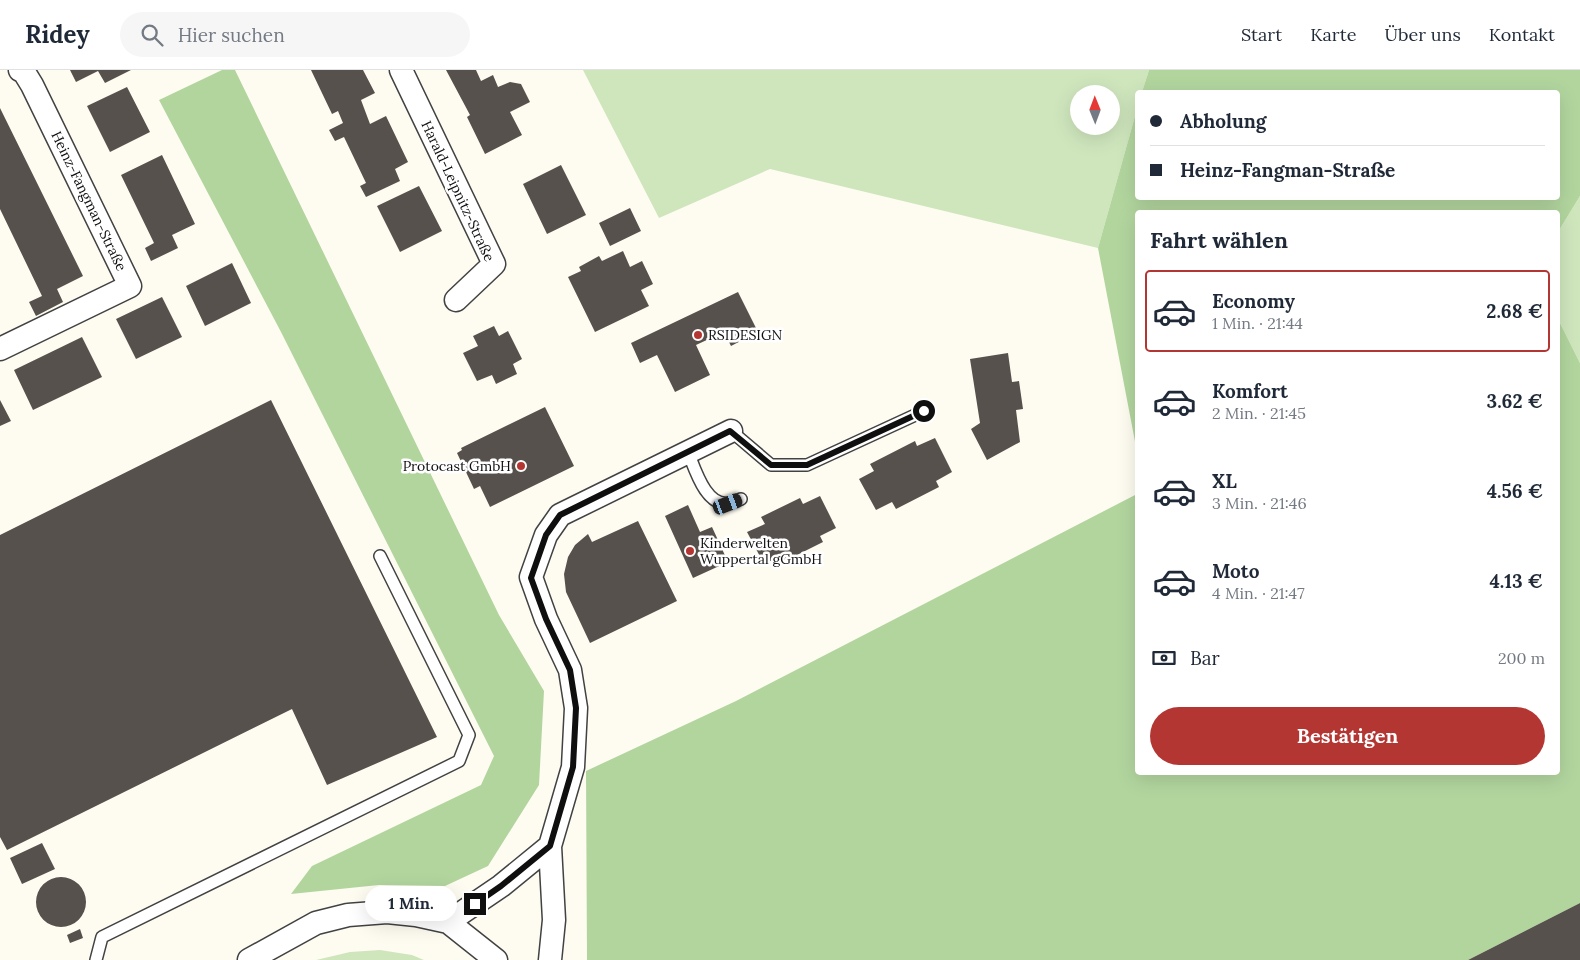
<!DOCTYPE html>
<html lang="de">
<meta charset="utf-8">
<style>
body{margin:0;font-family:Lora,serif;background:#f6f6f7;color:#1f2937;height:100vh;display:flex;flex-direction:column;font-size:19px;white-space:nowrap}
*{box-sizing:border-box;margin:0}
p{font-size:16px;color:#747a83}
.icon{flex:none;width:28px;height:28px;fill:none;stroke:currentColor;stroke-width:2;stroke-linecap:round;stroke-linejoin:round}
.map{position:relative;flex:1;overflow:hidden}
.side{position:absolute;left:1135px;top:140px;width:425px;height:565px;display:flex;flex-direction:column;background:#fff;border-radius:5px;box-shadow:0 5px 20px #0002}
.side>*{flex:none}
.banner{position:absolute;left:1135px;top:20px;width:425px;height:110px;border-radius:5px;box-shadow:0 5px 20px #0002;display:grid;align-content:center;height:110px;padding:0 15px;background:#fff}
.needle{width:32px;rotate:359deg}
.tools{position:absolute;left:1070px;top:15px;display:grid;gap:10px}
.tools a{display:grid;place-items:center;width:50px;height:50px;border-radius:50%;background:#fff;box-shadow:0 5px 20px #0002;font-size:25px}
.end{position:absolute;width:22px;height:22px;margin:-11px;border:6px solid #0f0f0f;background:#fff;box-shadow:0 0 0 2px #fff}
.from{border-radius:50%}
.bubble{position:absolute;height:35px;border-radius:18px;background:#fff;box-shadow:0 5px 20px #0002;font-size:16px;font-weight:700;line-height:35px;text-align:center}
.car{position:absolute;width:15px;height:30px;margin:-15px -8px;border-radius:6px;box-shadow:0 0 4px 1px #0007;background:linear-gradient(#222 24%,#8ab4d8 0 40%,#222 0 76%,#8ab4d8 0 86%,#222 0)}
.banner b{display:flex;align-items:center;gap:18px;height:48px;font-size:19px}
.banner b+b{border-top:1px solid #e0e1e3}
.banner i{width:12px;height:12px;background:#1f2937}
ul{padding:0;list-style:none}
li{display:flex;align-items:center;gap:15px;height:82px;margin:0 10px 8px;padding:0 5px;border:2px solid transparent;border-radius:5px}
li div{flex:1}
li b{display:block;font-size:19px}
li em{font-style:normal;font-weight:700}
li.selected{border-color:#b33632}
li>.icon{width:45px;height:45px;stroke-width:1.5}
h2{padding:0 15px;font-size:22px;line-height:60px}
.pay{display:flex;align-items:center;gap:12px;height:55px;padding:0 15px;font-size:19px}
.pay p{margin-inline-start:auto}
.cta{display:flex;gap:10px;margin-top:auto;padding:10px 15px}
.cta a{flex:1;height:58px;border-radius:30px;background:#b33632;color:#fff;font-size:20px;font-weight:700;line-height:58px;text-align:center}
header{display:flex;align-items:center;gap:30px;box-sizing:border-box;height:70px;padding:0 25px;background:#fff;border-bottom:1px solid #e0e1e3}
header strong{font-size:24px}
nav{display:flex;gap:28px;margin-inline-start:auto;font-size:18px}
.search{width:350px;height:45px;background:#f6f6f7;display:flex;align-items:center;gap:12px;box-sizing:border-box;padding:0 18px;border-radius:28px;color:#747a83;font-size:19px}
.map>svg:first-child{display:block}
.green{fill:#cfe6bd;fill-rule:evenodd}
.forest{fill:#b2d59e}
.building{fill:#56514c}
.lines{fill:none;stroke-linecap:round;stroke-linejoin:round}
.service-casing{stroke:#424242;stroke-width:14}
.minor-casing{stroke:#424242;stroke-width:25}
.service{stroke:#fff;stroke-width:11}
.minor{stroke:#fff;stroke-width:22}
.route{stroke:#0f0f0f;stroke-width:6}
.poi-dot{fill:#b33632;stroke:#fff;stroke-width:2}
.labels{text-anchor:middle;stroke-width:5;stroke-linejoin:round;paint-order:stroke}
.street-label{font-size:14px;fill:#0f0f0f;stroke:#fff}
.poi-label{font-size:14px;fill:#0f0f0f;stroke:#fff;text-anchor:start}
</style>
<header>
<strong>Ridey</strong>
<div class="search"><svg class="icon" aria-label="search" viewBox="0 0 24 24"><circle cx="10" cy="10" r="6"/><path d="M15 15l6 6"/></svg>Hier suchen</div>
<nav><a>Start</a><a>Karte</a><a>Über uns</a><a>Kontakt</a></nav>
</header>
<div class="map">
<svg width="1580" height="890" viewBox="0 0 1580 890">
<rect width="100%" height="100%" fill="#fefcf1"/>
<!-- green -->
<path class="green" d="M583,0H1149L1142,22H1138L1137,39L1098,178L770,99L659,148ZM1079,24H1111V56H1079Z
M1580,126V293L1558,249V162Z
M380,880L412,885L424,890H316L350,882Z"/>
<!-- forest -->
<path class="forest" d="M222,0H235L499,545L544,621L539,715L488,796L445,816L379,815L291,824L312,796L481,715L494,686L281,262L159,30Z
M1149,0H1580V126L1558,162V142H1138L1137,382L1098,178L1137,39L1138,128H1558V22H1142Z
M1558,249L1580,293V833L1468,890H587L586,701L736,631L1137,424L1138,702H1558Z"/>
<!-- building -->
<path class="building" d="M70,0H131L105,13L98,1L76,12Z
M311,0H363L375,23L361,30L370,54L386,46L408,92L395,99L400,111L366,127L360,116L366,113L344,67L335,71L329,60L343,53L338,41L332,44Z
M446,0H476L481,11L493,5L498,17L510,12L521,14L530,32L510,42L522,65L485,84L467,47L470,45Z
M127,17L150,62L110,82L87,36Z
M0,38L83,206L57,219L63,232L36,246L29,232L42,226L0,139Z
M162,85L195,154L172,165L178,178L151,191L145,178L154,173L121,105Z
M561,95L586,145L547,164L523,114Z
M419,116L442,161L400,182L377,136Z
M630,138L641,161L610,176L599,153Z
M623,181L630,197L642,191L653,214L641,220L649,236L595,262L568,207L581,201L579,197L599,186L602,191Z
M232,193L251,233L205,256L186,216Z
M738,222L758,262L731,276L724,262L696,275L710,305L675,322L657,285L640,293L631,273Z
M162,227L182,267L136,289L116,249Z
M494,256L499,266L508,261L522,289L513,294L517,304L496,314L492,305L477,311L463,283L478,276L473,266Z
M82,267L102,307L33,340L14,300Z
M1008,283L1012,312L1019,311L1023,339L1016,340L1020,372L987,390L971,359L980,353L970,289Z
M0,330L11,351L0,356Z
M271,330L437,667L327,715L292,639L7,780L0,767V465Z
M545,337L574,396L490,437L480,416L474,419L457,383L462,380L461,378Z
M935,368L952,402L936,411L939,417L896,439L892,432L876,440L859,409L874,401L870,394L915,371L917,376Z
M820,426L836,458L820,466L823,472L779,494L776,488L764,494L747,462L765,454L761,447L800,428L803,434Z
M688,435L700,462L712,457L728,492L693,508L665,446Z
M638,451L677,531L590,573L566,522L564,504L568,487L575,475L588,464L592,472Z
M42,773L55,799L22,814L10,788Z
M36 832a25 25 0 1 1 50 0a25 25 0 1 1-50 0Z
M1580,833V890H1468Z
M80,859L83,868L70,873L67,865Z"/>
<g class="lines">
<defs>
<path id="service" d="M731,361L771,395H807L924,341
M688,382C695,399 706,438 730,433C734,433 738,430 741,429
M96,890L102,867L459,691L469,665L380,486"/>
<path id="minor" d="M401,0L494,194L456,230
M0,279L130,216L32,15L24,2L20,0
M448,852L501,816L550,776L573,697L576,638L570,600L546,549L531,507L546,465L560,445L731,361
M249,890L316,853L348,845L387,842L416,845L448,852L496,890
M550,890L554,850L550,776"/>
</defs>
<!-- service casing -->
<use href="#service" class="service-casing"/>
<!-- minor casing -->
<use href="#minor" class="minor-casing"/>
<!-- service -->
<use href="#service" class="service"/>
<!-- minor -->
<use href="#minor" class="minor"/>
</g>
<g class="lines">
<!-- route -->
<path class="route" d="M475,834L501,816L550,776L573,697L576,638L570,600L546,549L531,508L546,465L560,445L730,361L771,395H807L924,341"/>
</g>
<!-- markers -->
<g class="poi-dot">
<circle cx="698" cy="265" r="5"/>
<circle cx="521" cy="396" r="5"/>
<circle cx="690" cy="481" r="5"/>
</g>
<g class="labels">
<!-- street labels -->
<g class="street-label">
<text transform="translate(458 121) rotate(65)" y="5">Harald-Leipnitz-Straße</text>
<text transform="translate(89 131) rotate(64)" y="5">Heinz-Fangman-Straße</text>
</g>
<!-- poi labels -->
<g class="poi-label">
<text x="708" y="270">RSIDESIGN</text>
<text x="511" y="401" text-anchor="end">Protocast GmbH</text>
<text x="700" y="478">Kinderwelten<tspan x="700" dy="16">Wuppertal gGmbH</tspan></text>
</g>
</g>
</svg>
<div class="tools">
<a><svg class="needle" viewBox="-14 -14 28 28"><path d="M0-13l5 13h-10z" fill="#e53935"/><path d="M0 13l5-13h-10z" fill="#747a83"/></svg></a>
</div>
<i class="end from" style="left:924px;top:341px"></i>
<i class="end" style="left:475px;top:834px"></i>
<div class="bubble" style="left:365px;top:816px;width:92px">1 Min.</div>
<i class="car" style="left:728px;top:434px;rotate:69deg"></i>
<div class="banner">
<b><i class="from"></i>Abholung</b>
<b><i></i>Heinz-Fangman-Straße</b>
</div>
<section class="side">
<h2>Fahrt wählen</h2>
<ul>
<li class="selected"><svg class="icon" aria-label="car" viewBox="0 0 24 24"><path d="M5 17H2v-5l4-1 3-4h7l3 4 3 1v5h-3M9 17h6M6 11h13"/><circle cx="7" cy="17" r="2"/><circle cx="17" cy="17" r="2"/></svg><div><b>Economy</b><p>1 Min. · 21:44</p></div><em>2.68 €</em></li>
<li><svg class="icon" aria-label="car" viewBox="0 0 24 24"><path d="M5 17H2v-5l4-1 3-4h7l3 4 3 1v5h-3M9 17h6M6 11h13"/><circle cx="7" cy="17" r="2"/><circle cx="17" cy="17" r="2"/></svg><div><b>Komfort</b><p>2 Min. · 21:45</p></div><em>3.62 €</em></li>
<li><svg class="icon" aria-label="car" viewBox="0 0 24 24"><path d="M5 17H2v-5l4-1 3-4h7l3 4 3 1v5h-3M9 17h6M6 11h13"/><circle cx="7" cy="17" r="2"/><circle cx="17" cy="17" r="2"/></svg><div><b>XL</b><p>3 Min. · 21:46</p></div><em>4.56 €</em></li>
<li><svg class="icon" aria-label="car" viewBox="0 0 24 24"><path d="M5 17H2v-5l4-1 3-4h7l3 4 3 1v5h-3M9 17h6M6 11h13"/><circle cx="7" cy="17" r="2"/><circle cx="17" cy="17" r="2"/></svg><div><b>Moto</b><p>4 Min. · 21:47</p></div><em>4.13 €</em></li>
</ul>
<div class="pay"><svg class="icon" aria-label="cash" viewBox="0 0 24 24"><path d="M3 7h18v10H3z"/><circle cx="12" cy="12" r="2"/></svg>Bar<p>200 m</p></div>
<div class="cta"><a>Bestätigen</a></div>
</section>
</div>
